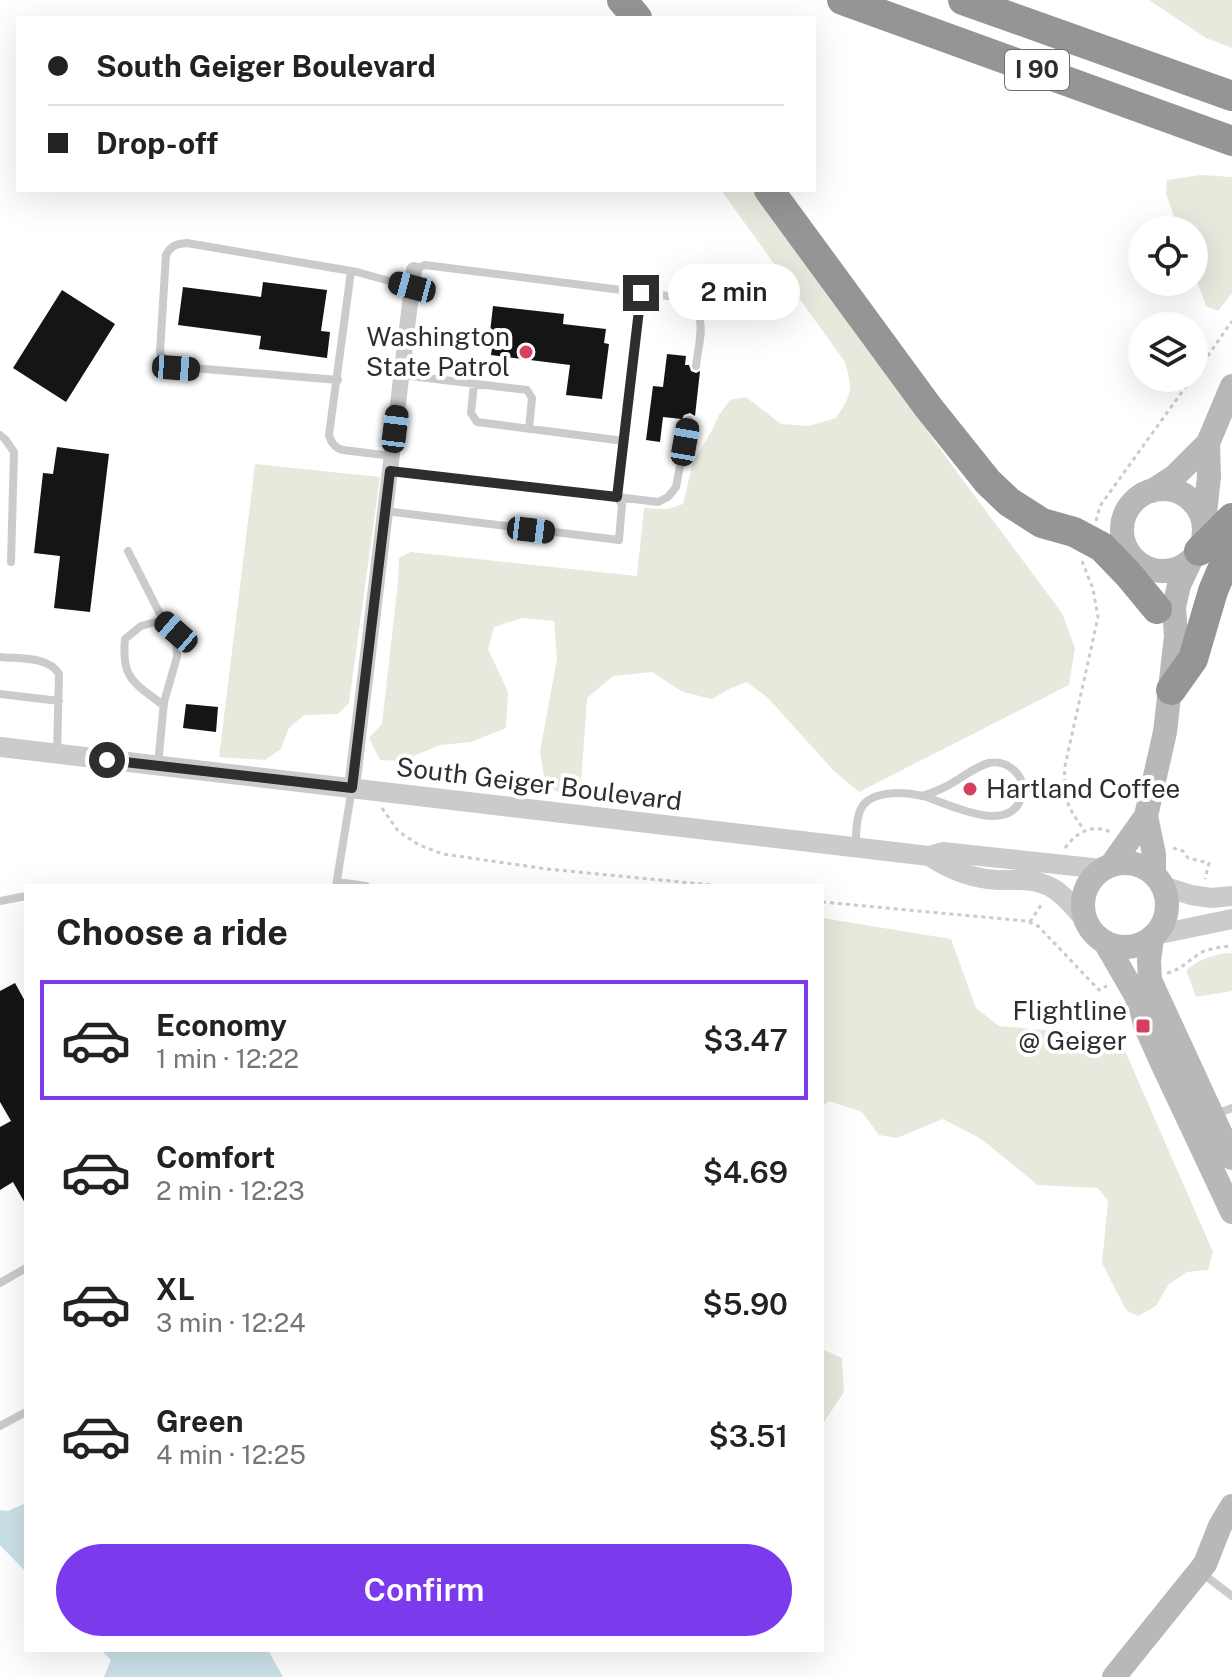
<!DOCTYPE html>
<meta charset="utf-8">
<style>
body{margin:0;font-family:"Public Sans",sans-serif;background:#f2f2f2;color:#222;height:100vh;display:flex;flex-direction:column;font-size:30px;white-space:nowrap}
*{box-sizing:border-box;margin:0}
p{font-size:26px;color:#767676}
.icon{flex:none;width:44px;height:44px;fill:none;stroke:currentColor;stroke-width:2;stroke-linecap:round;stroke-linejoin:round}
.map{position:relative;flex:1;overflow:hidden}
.details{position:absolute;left:24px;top:884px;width:800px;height:768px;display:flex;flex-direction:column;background:#fff;border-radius:0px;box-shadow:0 8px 32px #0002}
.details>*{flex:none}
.hud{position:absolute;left:16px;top:16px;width:800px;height:176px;border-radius:0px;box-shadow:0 8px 32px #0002;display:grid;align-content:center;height:176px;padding:0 32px;background:#fff}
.controls{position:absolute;left:1128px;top:216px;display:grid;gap:16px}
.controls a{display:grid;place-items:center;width:80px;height:80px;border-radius:50%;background:#fff;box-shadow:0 8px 32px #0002;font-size:40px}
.end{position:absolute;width:36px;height:36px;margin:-18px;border:10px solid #2e2e2e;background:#fff;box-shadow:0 0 0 4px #fff}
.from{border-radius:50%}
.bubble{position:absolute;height:56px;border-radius:28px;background:#fff;box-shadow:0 8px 32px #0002;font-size:26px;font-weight:600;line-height:56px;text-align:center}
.car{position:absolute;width:24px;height:48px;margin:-24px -12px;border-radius:10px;box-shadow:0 0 6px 2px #0007;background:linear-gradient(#222 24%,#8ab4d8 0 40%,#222 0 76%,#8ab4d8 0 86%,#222 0)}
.hud b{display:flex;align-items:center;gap:28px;height:76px;font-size:30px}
.hud b+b{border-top:2px solid #e0e0e0}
.hud i{width:20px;height:20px;background:#222}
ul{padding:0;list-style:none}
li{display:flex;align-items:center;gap:24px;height:120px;margin:0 16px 12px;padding:0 16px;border:4px solid transparent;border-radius:0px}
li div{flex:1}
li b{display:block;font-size:30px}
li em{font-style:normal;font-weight:600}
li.selected{border-color:#7c3aed}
li>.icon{width:72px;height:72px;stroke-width:1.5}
h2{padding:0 32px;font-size:36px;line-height:96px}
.cta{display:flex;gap:16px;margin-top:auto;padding:16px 32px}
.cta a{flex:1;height:92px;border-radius:48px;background:#7c3aed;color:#fff;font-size:32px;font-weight:600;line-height:92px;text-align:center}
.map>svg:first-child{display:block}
.green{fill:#e6eadd}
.water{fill:#cbe1e8}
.building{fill:#151515}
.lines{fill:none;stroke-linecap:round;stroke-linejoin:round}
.path{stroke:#cbcbcb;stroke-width:3;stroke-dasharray:4 4;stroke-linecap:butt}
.service{stroke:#cbcbcb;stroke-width:8}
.minor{stroke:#cbcbcb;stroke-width:16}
.tertiary{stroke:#cbcbcb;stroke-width:20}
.secondary{stroke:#b8b8b8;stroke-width:24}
.motorway{stroke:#959595;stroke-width:30}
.route{stroke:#2e2e2e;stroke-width:10}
.poi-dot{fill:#d54061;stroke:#fff;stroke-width:3}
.labels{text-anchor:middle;stroke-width:8;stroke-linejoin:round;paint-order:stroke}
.shield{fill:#fff;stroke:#6d6d6d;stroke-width:2}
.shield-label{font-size:24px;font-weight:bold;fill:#2e2e2e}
.poi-label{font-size:26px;fill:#2e2e2e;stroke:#fff;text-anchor:end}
.street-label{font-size:26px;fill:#2e2e2e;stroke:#fff}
</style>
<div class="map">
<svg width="1232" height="1677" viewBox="0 0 1232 1677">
<rect width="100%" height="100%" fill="#fff"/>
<!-- green -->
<path class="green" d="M1149,0H1232V48L1206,38Z
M1201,175L1232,177V293L1218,311L1206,306L1194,273V230H1179L1166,194L1167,180Z
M721,190H754L959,475L1062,613L1075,648L1069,685L859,792L833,770L767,697L746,682L729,689L712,699L683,692L652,672L613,676L587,698L581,785L562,795L545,783L540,751L557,659L554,621L522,618L494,627L488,649L508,692L506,728L471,742L440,745L402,761L380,760L369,738L382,724L398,582L399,558L411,552L637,576L644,508L668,509L683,504L693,462L711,432L719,415L730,400L746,397L781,424L808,426L836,418C852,394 853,390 845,362Z
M255,464L380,477L349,703L338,714L304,715L289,728L281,749L265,760L219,757Z
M822,918L951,939L976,1008L999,1026L1119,1037L1213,1252L1208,1270L1187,1272L1169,1284L1156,1306L1138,1316L1126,1310L1102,1263L1108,1201L1098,1188L1038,1185L981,1139L943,1119L897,1138L879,1135L862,1112L829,1101L822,1107Z
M1232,953V991L1196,997L1186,970C1201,959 1213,954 1232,953Z
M822,1349L842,1358L844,1392L822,1425Z"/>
<!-- water -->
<path class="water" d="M26,1503V1572L0,1545V1510L8,1511Z
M101,1650H268L283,1677H104L111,1660Z"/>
<!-- building -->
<path class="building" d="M263,282L327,290L321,331L330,332L327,358L259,349L261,336L178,325L183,287L261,297Z
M62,290L115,324L66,402L13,368Z
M493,306L564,314L563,324L606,329L604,343L609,344L602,399L566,395L570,365L491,355L493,341H489Z
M667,354L686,356L685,365H689L691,371L696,373L700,371L695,416L690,413L684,415L682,419L663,417L660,442L646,440L653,386L663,387Z
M57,447L109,454L90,612L54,608L60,556L34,553L43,473L53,474Z
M186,704L218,707L216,732L183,728Z
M15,983L26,1003V1205L13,1182L0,1190V1127L11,1121L0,1102V991Z"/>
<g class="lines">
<!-- path -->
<path class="path" d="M1194,376L1232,321
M1096,521L1100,506L1192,378
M1082,561L1093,589L1098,617L1065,766C1063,799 1066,804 1084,830
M382,808L398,831L419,845L443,854L547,869L722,886
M1065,848C1078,831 1092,823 1113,833
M1173,848L1183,851L1188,858L1209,863L1205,879
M822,902L1026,921L1038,926L1099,990L1107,986
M1030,922L1043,902
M1167,973C1182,969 1188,961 1200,953C1210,948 1221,947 1232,946"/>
<!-- service -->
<path class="service" d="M414,270L425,265L676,297C712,308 699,338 696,366
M351,271L329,435C331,443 335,448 343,450L392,456
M402,375L527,390L532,398L529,429
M338,380L168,366L162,359L160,352L166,255C171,245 177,244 187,243L357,272L411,287
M474,383L471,413L477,422L624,441
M0,435L5,439L14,452L11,562
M390,471L617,497L641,293
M385,511L619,540L622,505L617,497L658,502L668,497L676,487L689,420
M128,551L163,620L176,632L177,657L164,702L158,765
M163,620L141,626L125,639C121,680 135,683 164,706
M0,657C19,659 49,656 59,674L57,753
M0,694L59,701
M855,846C857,834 855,815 864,804C877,790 906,792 923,796C947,803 1011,838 1022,795C1027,776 1007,759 989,763C973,767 960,780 945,787C938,791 930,793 922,796
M337,882L366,886
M336,886L352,788
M0,901L26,896
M1214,1115L1232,1108
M0,1283L26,1268
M0,1426L26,1412
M1203,1574L1232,1596"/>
<!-- minor -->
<path class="minor" d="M352,788L414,270"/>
<!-- tertiary -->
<path class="tertiary" d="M0,747L929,856L943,852L1102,869
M929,856C950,870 974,879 999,880C1018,880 1037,878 1054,889C1066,897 1076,909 1085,920
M1163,886L1191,895L1211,898L1232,896
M1155,935L1232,919"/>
<!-- secondary -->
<path class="secondary" d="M1122 530a41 41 0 1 1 82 0a41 41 0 1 1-82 0Z
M1152,491L1175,476L1208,443L1232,386
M1204,524L1209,476L1208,443
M1146,816L1154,854V874
M1083 905a42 42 0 1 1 84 0a42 42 0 1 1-84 0Z
M1112,864L1146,816L1165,732L1176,636L1174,607L1179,585L1190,562
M1152,939L1149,961L1150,980L1232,1158
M1106,944L1135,994L1141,1008L1145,1025L1162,1063L1232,1212
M1114,1677L1205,1564L1220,1526L1232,1506"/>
<!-- motorway -->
<path class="motorway" d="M622,0L637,18
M842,0L1232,141
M963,0L1232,96
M769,190L928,407L988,482L1009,502L1042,523L1074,532L1102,547L1128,574L1157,609
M1199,551L1232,518
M1171,690L1193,659L1213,591L1232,546"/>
</g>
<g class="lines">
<!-- route -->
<path class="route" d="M107,760L352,788L390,471L617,497L641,293"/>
</g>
<!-- markers -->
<g class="poi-dot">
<circle cx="526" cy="352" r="8"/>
<circle cx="970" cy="789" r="8"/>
<rect x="1135" y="1018" width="16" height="16" rx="4"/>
</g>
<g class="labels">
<!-- shield labels -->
<rect class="shield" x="1005" y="50" width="64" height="40" rx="6"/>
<g class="shield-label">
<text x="1037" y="78">I 90</text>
</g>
<!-- poi labels -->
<g class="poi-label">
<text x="510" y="346">Washington<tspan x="510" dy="30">State Patrol</tspan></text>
<text x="986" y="798" text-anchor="start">Hartland Coffee</text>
<text x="1127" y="1020">Flightline<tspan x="1127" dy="30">@ Geiger</tspan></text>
</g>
<!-- street labels -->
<g class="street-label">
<text transform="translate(539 784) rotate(7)" y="9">South Geiger Boulevard</text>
</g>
</g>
</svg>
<div class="controls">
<a><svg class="icon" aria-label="locate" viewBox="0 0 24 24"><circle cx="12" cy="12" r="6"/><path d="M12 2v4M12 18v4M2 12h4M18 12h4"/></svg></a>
<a><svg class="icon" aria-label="layers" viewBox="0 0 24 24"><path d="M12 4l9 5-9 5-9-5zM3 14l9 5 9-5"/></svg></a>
</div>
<i class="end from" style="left:107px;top:760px"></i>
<i class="end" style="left:641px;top:293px"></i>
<div class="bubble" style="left:668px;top:264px;width:132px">2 min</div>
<i class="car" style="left:412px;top:287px;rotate:285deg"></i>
<i class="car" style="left:176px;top:368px;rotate:94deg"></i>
<i class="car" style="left:395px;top:429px;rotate:7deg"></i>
<i class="car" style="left:685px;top:442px;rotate:10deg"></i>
<i class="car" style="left:531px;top:530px;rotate:97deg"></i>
<i class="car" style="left:176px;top:632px;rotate:311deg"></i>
<div class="hud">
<b><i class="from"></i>South Geiger Boulevard</b>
<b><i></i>Drop-off</b>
</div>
<section class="details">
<h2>Choose a ride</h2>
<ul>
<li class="selected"><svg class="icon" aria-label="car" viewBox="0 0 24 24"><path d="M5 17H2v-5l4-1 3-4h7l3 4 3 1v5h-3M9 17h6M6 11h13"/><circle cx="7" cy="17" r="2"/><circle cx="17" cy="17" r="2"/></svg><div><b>Economy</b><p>1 min · 12:22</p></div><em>$3.47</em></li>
<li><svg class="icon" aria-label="car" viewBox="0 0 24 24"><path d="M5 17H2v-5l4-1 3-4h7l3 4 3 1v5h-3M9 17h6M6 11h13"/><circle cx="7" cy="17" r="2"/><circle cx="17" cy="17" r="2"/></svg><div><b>Comfort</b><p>2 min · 12:23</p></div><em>$4.69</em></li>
<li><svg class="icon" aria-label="car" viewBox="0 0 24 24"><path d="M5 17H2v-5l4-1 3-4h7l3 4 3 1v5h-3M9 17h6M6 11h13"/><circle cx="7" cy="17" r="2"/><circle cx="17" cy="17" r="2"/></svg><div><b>XL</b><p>3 min · 12:24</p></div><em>$5.90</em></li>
<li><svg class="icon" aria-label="car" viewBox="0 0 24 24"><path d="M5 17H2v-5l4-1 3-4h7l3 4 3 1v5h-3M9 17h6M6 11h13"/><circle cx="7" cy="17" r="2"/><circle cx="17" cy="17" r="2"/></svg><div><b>Green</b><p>4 min · 12:25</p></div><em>$3.51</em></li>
</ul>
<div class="cta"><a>Confirm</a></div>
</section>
</div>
